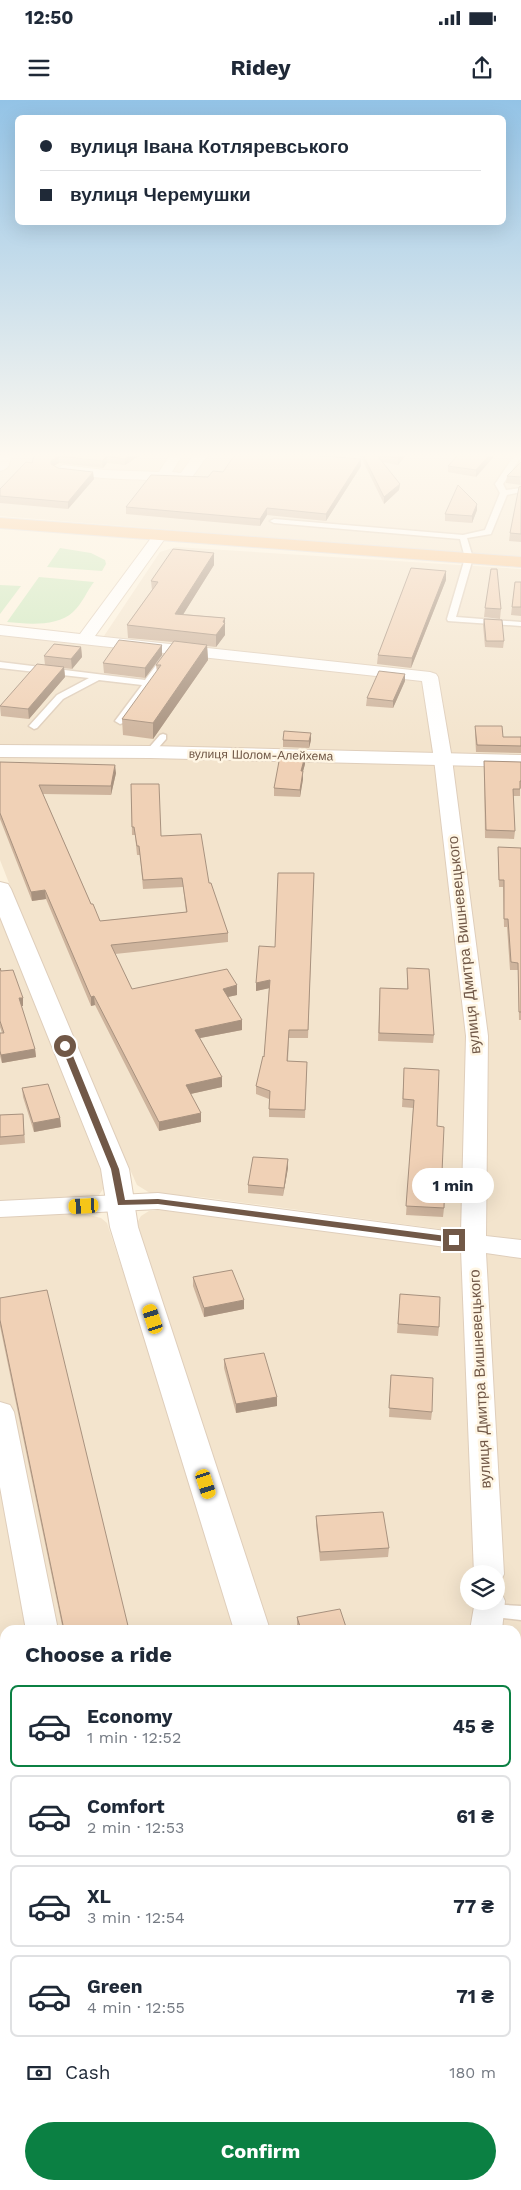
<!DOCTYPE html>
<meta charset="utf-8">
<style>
body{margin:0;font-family:"Work Sans",sans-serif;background:#f6f6f7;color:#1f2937;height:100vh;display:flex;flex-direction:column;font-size:19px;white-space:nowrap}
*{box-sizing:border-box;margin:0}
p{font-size:16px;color:#747a83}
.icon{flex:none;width:28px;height:28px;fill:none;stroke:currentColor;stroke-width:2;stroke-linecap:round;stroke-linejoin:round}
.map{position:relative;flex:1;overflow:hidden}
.side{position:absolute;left:0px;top:1525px;width:521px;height:565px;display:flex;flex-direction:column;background:#fff;border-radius:15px 15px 0 0;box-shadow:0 5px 20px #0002}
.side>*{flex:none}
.hud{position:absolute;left:15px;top:15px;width:491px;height:110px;border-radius:8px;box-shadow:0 5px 20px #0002;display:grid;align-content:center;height:110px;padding:0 25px;background:#fff}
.buttons{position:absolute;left:460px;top:1465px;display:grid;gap:10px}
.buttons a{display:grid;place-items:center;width:45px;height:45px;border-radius:50%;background:#fff;box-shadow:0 5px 20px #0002;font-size:25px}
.end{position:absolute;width:22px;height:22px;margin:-11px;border:6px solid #715847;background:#fff;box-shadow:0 0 0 2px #fff}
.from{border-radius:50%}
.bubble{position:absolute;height:35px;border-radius:18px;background:#fff;box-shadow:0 5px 20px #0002;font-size:16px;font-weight:700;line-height:35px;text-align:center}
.car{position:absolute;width:15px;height:30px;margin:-15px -8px;border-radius:6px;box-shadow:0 0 4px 1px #0007;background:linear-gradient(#f5c518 24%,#345 0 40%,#f5c518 0 76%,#345 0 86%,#f5c518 0)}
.hud b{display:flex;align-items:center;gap:18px;height:48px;font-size:19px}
.hud b+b{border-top:1px solid #e0e1e3}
.hud i{width:12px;height:12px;background:#1f2937}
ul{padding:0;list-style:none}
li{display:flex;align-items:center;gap:15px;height:82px;margin:0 10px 8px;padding:0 15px;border:2px solid #e0e1e3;border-radius:8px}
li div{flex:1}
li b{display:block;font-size:19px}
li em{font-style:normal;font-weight:700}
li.on{border-color:#0b8043}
li>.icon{width:45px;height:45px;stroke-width:1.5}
h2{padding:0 25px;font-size:22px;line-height:60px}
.pay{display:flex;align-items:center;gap:12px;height:55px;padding:0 25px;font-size:19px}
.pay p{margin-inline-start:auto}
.action{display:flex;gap:10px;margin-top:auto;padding:10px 25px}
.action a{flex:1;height:58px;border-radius:30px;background:#0b8043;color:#fff;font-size:20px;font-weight:700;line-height:58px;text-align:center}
.status{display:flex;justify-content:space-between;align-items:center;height:35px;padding:0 25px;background:#fff;direction:ltr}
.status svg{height:14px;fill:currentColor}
header{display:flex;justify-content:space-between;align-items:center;height:65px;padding:0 25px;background:#fff;font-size:22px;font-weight:700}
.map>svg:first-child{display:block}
.residential{fill:#f3e4cd;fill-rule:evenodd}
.green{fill:#cde8be}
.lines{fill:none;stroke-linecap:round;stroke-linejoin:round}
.service-casing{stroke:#dfcebb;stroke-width:3}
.minor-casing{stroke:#dfcebb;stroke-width:2}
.tertiary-casing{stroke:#dfcebb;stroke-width:2}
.trunk-casing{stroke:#e0dad7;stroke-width:2}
.service{fill:#fff;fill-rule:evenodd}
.minor{fill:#fff;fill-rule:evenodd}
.tertiary{fill:#fff;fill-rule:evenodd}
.trunk{fill:#f8c896;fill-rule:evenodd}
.wall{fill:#ceb49d}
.shaded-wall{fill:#a8927f}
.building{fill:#f0d1b6;stroke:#a8927f}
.route{fill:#715847}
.labels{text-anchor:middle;stroke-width:5;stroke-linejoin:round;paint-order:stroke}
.far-street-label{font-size:12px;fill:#715847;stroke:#fff6e4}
.street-label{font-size:15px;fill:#715847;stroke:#fff6e4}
</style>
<div class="status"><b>12:50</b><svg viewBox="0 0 49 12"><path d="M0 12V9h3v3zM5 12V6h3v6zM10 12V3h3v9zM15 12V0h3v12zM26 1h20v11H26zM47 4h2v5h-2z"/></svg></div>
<header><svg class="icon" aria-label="menu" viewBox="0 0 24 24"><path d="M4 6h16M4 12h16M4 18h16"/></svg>Ridey<svg class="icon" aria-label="share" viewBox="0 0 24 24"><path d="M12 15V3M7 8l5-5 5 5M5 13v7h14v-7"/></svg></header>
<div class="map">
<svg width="521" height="2090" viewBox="0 0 521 2090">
<rect width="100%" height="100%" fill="#fcf2de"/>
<!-- residential -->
<path class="residential" d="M0,353H521V458L0,416Z
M176,447L521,469V657L0,647V535L98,545L160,452Z
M0,655L521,664V1140L201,1097L150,1093L137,1085L58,909L0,760Z
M0,817L102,1073L103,1089L99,1095L89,1098L0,1102Z
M163,1110L521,1157V1751L516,1750V1530H270L188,1285L137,1123L141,1116L149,1111ZM469,1474H496V1501H469Z
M82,1113L101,1118L107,1123L203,1414L236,1530H5V1686H0V1117Z
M0,1709L5,1710V2085H332V2090H0Z
M516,1771L521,1772V2090H371V2085H516Z"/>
<!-- green -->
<path class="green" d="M60,448L91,453L105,460L106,464L102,471L47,467Z
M39,477L94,482C87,491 82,504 73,512C57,527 27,524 7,522Z
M0,485L21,486L0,514Z"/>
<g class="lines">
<defs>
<path id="service" d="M516,353H521V357L503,384L506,390L521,388V392L507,395L491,434L467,438L473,458L456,517L521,522V526L448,521L447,519L465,458L460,439L274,423L270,421L274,419L463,435L485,430L500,393L495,384Z
M166,555L170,558L123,623L120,624L115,621L142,585L99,580L63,599L37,628L34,629L29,626L57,595L89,578L0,568V562L145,580L163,556Z
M163,634L166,635V639L153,654H147V650L160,635Z
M490,1504L521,1506V1520L484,1516L482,1511L484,1506Z"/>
<path id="minor" d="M0,353H11C10,363 11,368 0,371Z
M171,353H181L182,355L172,372L181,373L195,353H212L205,359L190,380L185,381C165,380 65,380 56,369L63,365L105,370L159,372Z
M159,433L166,437L95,536L430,572L436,574L438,577L452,659L488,936L486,1136L521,1140V1158L486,1153L504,1474L500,1483L496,1484V1474H474L461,1149L158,1109L0,1117V1101L158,1093L461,1133L466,936L434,659L422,581L0,535V525L80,534L154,434Z
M0,1302L10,1305L14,1312L58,1530H26L0,1387Z
M496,1491L501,1492L505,1501L502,1530H470L475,1501H496Z
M0,1682H5V1712H0Z
M516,1745H521V1777H516Z"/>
<path id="tertiary" d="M0,645L150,646L521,655V667L150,658L0,657Z
M0,782L8,784L11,789L129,1069L138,1127L270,1530H234L110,1127L101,1069L0,817Z
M329,2085H375V2090H329Z"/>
<path id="trunk" d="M0,418L521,457V467L0,428Z"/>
</defs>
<!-- service casing -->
<use href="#service" class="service-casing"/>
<!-- minor casing -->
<use href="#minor" class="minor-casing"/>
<!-- tertiary casing -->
<use href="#tertiary" class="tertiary-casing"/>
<!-- trunk casing -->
<use href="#trunk" class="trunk-casing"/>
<!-- service -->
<use href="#service" class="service"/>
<!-- minor -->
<use href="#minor" class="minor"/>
<!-- tertiary -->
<use href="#tertiary" class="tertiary"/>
<!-- trunk -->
<use href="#trunk" class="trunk"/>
</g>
<!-- wall -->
<path class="wall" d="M35,353H144L125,365L107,363L103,368L59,363L54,366L58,368L94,379L68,409L0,403V389L32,363Z
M359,353H407L398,365L382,362L400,384L399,390L384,404Z
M460,353H497L476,377L448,372V366Z
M361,359V366L326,421L267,415L260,426L126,414V407L223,372Z
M521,362V385L506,383L507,376Z
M521,386V442L509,441L510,433Z
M477,404V410L472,423L445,421V414Z
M214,453V465L183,514L225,518V535L216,547L207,546L208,560L153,639L123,635L122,619L157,572L156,565L173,542L128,538L127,525L152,490L151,481Z
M446,480L411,568L377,564L378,555Z
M515,482H521V516L511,515Z
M485,508L501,509L500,519L484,517Z
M484,519L504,541L503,548L485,547L483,525Z
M162,545V555L145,578L104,573L103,563Z
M81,547L82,557L72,569L64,568L65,577L29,619L1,616L0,606L45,565L44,556Z
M405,581L393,608L366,606L367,598Z
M475,626L503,637H521V653L476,652L475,633Z
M283,640H311L309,648L283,647Z
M484,661L521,662V688H520V696H513L515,731L514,739L485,738L484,668Z
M0,662L116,673L111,695L43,694L91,804L100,821L186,812L183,787L143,789L140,755H137L135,735H132L131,684L161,736L209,783L228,833V842L115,854L132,889L237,895L228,897L242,920V930L200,938L222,977V987L190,994L201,1013V1022L159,1031L95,905L91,906L46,799L32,801L0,719Z
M305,664L303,671V679L300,697L274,696V688Z
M498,747L521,748V920H519L518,870H510L507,827H504L503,787H499L498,754Z
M314,773L308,938H289L288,961L307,962L305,1018L269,1017V999L256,994V986L264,957L269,888L256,891V883Z
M0,868L1,871L23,906H21L35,949L36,957L2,963L0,956V933H2L0,927Z
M407,868L434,935L433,943L378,941L380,888L407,889Z
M404,968L437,1026L442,1072L444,1108L443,1117L406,1115L413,1008L402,1007Z
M22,988L60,1018L61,1027L34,1032L23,997Z
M23,1014L25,1043L0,1045V1015Z
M288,1059V1068L283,1096L248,1093V1085Z
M193,1177L244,1209L204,1217L193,1186Z
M400,1194L439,1227L438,1236L397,1233Z
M0,1198L129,1530H63L0,1226Z
M224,1259L277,1297V1306L236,1313L224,1268Z
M391,1275L432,1312L431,1320L389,1317Z
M316,1416L389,1448L388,1457L320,1461L316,1425Z
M297,1517L347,1530H298L297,1525Z
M0,1610L5,1611V1667H0Z
M516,1806H521V1855L516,1854Z"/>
<!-- shaded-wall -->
<path class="shaded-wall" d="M133,353H144L125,365V359Z
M402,353H407L398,365V358Z
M491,353H497L476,377V370Z
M59,356V363L51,367V361Z
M107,356V363L103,368L102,361Z
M361,359V366L326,421V414Z
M93,372L94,379L68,409V402Z
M400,384L399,390L384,404V397Z
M477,404V410L472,423V416Z
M267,408V415L260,426V419Z
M214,453V465L176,526L175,514Z
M446,471V480L411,568L412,558Z
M225,518V535L216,547V535Z
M162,545V555L145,578V568Z
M207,545L208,560L153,639V623Z
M81,547L82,557L72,569L71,559Z
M64,567L65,577L29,619L28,609Z
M405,574V581L393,608V601Z
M311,633V640L309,648V641Z
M305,656V664L301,679V671Z
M115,665L116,673L111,695V686Z
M303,671V679L300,697V690Z
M45,790L46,799L32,801L31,792Z
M270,880V888L256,891V883Z
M237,885V895L223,898V889Z
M94,896L95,905L91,906V897Z
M19,898H23V906H19Z
M242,920V930L195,939V930Z
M35,949L36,957L2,963L1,955Z
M222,977V987L186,995V985Z
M201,1013V1022L159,1031V1022Z
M60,1018L61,1027L34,1032L33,1023Z
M288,1059V1068L283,1096L284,1088Z
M244,1200V1209L204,1217V1208Z
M277,1297V1306L236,1313V1304Z
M5,1782V1796L1,1811L0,1802Z"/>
<!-- building -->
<path class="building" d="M35,353H133L125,359L107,356L102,361L59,356L51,361V364L58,368L93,372L68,402L0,396V389L26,362L32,363Z
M236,353H285L361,359L326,414L267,408L260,419L126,407L151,375L208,377L213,371L223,372Z
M362,353H402L398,358L376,354L400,384L384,397Z
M460,353H491L476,370L448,366Z
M521,362V377L507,376Z
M458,385L477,404L472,416L445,414Z
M521,386V434L510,433L519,387Z
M173,449L214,453L175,514L225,518L223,522L225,523L216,535L127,525L158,482L151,481Z
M411,468L446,471L412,558L378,555Z
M491,469H497L501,509L485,508Z
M515,482H521V507H512Z
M484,519L502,520L504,541H486Z
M119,540L162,545L145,568L103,563Z
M174,541L207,545L153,623L122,619L161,565H156Z
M54,544L81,547L71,559L44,556Z
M37,564L64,567L28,609L0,606Z
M379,571L405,574L393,601L367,598Z
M475,626H502L503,637H521V646L477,645Z
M284,631L311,633L309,641L283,640Z
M280,656H305L301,671H303L300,690L274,688Z
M484,661L521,662V681H520V689H513L515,731L486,730Z
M0,662L115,665L111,686L39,685L91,804H93L100,821L187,812L182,778L143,780L139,746H137L134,727H132L131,684H159L161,736L201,734L209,783H211L228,833L111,845L132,889L227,869L237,885L223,889L242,920L195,930L222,977L186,985L201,1013L159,1022L94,896L91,897L45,790L31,792L0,713Z
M498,747L521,748V912H519L518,863L511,862L508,819H504V780H499Z
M278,773H314L308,930H289L287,961L307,962L305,1010L269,1009L270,991L256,986L263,956L264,957L270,880L256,883L259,846L275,847Z
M0,868L1,871L13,870L23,898H19L35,949L1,955L0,951V933H4L0,921Z
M407,868L429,869L434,935L379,933L380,888L408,889Z
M404,968L439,970L437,1026L444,1027L442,1072H445L444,1108L406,1106L414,1000L403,999Z
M48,984L60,1018L33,1023L22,988Z
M23,1014L24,1035L0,1037V1015Z
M253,1057L288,1059L284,1088L248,1085Z
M232,1170L244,1200L204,1208L193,1177Z
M47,1190L129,1530H64L0,1220V1198Z
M400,1194L440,1197L439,1227L398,1224Z
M264,1253L277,1297L236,1304L224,1259Z
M391,1275L433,1278L432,1312L389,1308Z
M383,1412L389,1448L320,1452L316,1416Z
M340,1509L347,1530H301L297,1517Z
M0,1610L5,1611V1659L0,1658Z
M0,1753L5,1754V1782L0,1802Z
M516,1806H521V1846L516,1845Z
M516,2048L521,2049V2090H448V2085H516Z"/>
<!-- sky -->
<linearGradient id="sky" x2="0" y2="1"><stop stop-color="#93c3e6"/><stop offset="0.55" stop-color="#fef9f0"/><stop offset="1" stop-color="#fef9f0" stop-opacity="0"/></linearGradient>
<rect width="521" height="646" fill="url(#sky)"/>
<!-- route -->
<path class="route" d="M65,944L69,946L119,1069L125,1100L158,1099L454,1137L459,1140L454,1143L158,1104L118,1105L111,1069L61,946Z"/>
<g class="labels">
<!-- far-street labels -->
<g class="far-street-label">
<text transform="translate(261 655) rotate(1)" y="4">вулиця Шолом-Алейхема</text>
</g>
<!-- street labels -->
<g class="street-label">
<text transform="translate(464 845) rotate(-96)" y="5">вулиця Дмитра Вишневецького</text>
<text transform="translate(480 1279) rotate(-93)" y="5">вулиця Дмитра Вишневецького</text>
</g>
</g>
</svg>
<div class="buttons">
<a><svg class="icon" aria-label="layers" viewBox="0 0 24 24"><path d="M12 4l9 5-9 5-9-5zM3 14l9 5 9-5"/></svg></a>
</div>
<i class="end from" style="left:65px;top:946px"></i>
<i class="end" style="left:454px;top:1140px"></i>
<div class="bubble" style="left:412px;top:1068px;width:82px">1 min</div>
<i class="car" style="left:84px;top:1106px;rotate:267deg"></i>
<i class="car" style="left:153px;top:1219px;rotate:342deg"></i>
<i class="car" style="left:206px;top:1384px;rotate:162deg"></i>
<div class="hud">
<b><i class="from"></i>вулиця Івана Котляревського</b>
<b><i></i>вулиця Черемушки</b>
</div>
<section class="side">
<h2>Choose a ride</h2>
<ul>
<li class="on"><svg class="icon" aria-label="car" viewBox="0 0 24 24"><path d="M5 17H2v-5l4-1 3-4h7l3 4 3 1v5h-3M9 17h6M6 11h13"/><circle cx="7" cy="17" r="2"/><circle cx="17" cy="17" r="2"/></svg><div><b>Economy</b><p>1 min · 12:52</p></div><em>45 ₴</em></li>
<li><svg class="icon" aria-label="car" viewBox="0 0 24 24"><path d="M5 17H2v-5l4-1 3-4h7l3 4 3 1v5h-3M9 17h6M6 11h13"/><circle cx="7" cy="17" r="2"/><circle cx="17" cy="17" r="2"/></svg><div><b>Comfort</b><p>2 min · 12:53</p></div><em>61 ₴</em></li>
<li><svg class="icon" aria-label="car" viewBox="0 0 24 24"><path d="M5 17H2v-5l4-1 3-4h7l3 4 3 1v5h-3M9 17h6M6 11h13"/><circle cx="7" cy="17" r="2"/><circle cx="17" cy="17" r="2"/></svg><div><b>XL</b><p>3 min · 12:54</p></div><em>77 ₴</em></li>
<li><svg class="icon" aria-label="car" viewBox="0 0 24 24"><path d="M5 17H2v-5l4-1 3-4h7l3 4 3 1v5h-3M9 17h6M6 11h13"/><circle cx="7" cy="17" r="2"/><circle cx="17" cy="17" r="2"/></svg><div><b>Green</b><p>4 min · 12:55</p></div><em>71 ₴</em></li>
</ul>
<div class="pay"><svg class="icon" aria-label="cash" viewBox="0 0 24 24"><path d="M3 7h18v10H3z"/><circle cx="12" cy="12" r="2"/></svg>Cash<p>180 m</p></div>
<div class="action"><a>Confirm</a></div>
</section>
</div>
